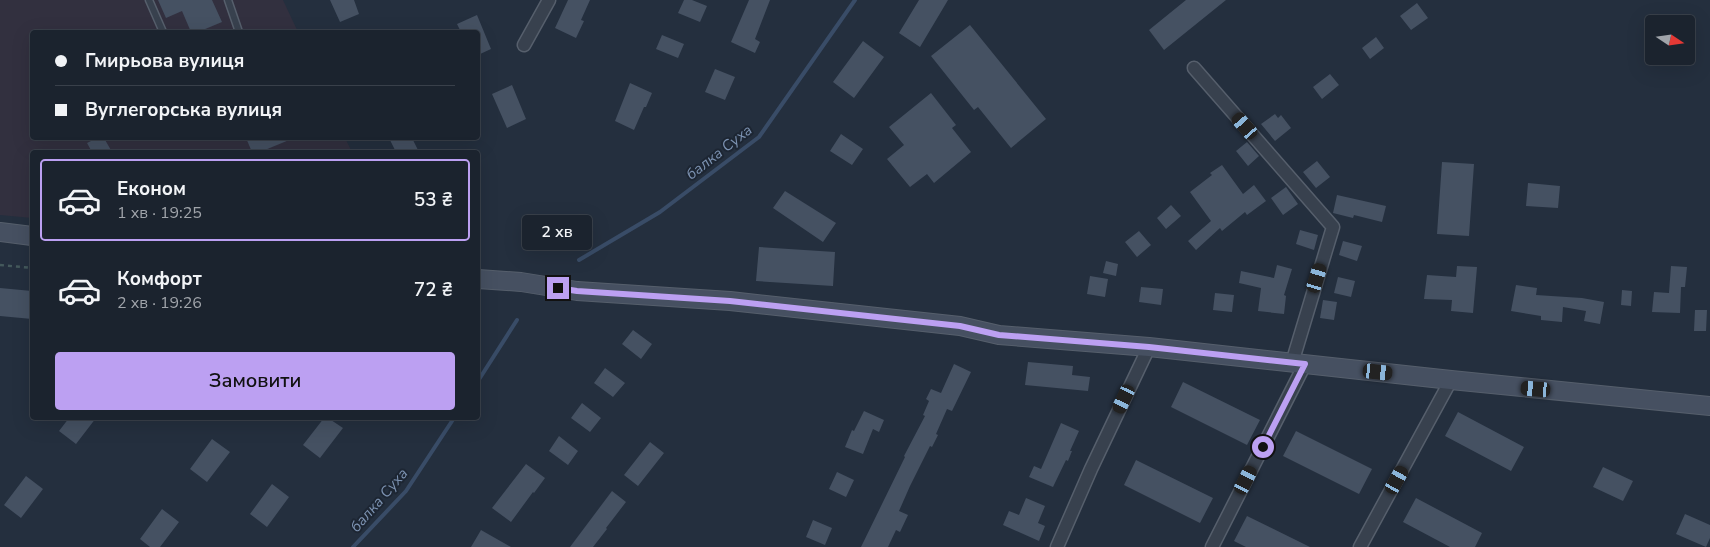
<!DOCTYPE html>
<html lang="uk">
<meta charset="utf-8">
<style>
body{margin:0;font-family:"Nunito Sans",sans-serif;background:#282f3a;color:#f1f3f6;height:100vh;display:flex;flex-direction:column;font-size:19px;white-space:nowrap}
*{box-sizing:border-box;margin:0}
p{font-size:16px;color:#a0a4aa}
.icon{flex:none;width:28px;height:28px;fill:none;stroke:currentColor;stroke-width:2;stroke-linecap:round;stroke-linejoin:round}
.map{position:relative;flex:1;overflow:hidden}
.side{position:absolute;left:30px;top:150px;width:450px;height:270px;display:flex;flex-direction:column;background:#1b232e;border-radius:5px;box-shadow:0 5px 20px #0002,0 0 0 1px #39404a}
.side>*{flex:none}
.banner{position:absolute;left:30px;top:30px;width:450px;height:110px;border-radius:5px;box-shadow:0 5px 20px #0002,0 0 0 1px #39404a;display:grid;align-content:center;height:110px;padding:0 25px;background:#1b232e}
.needle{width:32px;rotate:103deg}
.controls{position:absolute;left:1645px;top:15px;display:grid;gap:10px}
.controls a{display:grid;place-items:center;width:50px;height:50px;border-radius:5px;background:#1b232e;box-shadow:0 5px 20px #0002,0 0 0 1px #39404a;font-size:25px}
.end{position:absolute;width:22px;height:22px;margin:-11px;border:6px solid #bca0f2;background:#111;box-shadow:0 0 0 2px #111}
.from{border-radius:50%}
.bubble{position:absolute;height:35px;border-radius:5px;background:#1b232e;box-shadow:0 5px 20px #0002,0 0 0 1px #39404a;font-size:16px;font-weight:600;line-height:35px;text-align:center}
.car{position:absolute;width:15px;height:30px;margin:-15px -8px;border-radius:6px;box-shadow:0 0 4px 1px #0007;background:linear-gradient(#222 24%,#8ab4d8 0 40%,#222 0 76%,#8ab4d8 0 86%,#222 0)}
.banner b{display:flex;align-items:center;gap:18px;height:48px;font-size:19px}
.banner b+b{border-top:1px solid #39404a}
.banner i{width:12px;height:12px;background:#f1f3f6}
ul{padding:9px 0 0;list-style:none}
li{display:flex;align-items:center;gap:15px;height:82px;margin:0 10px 8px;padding:0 15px;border:2px solid transparent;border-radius:5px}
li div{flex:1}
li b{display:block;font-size:19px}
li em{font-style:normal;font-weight:600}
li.selected{border-color:#bca0f2}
li>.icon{width:45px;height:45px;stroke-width:1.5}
.action{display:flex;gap:10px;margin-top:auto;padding:10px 25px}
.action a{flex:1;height:58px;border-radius:5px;background:#bca0f2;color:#111;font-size:20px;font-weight:600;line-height:58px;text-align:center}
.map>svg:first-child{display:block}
.medical{fill:#32303f}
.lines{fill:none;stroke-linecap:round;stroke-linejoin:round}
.stream{stroke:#394c67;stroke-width:4}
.building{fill:#455162}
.service-casing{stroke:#565f6c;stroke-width:9}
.minor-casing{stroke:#565f6c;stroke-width:15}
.secondary-casing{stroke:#565f6c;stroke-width:20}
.path{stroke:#44595c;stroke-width:2.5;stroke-dasharray:4 4;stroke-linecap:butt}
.service{stroke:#38414e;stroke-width:6}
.minor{stroke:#38414e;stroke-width:12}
.secondary{stroke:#465061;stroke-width:18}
.route{stroke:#bca0f2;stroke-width:6}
.labels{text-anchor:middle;stroke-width:4;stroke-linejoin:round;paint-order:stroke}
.water-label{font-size:15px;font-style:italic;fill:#7c92b1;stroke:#1d2633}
</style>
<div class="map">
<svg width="1710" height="547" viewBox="0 0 1710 547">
<rect width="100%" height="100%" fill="#242f3e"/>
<!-- medical -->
<path class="medical" d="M0,0H283L298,32H32V138H345L352,152H32V218L0,215Z"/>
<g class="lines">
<!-- stream -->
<path class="stream" d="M579,260L660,212L759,137L855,0
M478,381L517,320
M353,547L406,491L454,418"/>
</g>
<!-- building -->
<path class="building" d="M158,0H212L222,22L198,32H191L182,11L166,18Z
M330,0H354L359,14L340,22Z
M568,0H590L581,20L584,21L576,38L555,28Z
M684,0H692L707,6L700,22L678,13Z
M749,0H770L755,39L760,42L755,53L731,42Z
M919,0H948L920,47L899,33Z
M1186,0H1226L1164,50L1149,30Z
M1417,3L1428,18L1411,30L1400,16Z
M477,15L491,49L478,55V32H461L457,24Z
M970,25L1046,119L1011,148L978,107L974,110L931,56Z
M662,35L684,44L678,58L656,49Z
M1376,37L1384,48L1370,59L1362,48Z
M863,41L884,57L854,98L833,82Z
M715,69L735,77L725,100L705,92Z
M1330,74L1339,85L1322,99L1313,87Z
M630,83L652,93L646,107H644L634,130L615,121Z
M512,85L526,119L507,128L492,94Z
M931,93L956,125L952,128L971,152L934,183L927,174L910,187L887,159L904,145L889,127Z
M1275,114L1278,118L1281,115L1291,128L1275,141L1261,124Z
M841,134L863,149L852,165L830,151Z
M97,138H104L112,152H92L87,143Z
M246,138H294L260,152H252Z
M389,138H412L419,152H396Z
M1247,142L1259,156L1248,166L1236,151Z
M1317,161L1330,177L1316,188L1303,172Z
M1442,162L1474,164L1469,236L1437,234Z
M1222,165L1243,194L1254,185L1266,201L1247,215L1245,212L1222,231L1220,228L1196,250L1188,241L1211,221L1190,192L1212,175L1210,173Z
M1528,183L1560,186L1558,208L1526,206Z
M1286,187L1298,204L1283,215L1271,198Z
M785,191L836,223L823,242L773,208Z
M1337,195L1386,206L1382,222L1354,215L1353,218L1333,213Z
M1171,205L1181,216L1166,229L1157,218Z
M1300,230L1318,235L1314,250L1296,244Z
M1139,231L1151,245L1137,257L1125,242Z
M1343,241L1362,246L1357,261L1339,255Z
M759,247L835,252L833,286L756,281Z
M1106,261L1118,264L1116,276L1103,273Z
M1277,265L1292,269L1284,295L1286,296L1284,314L1258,311L1261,288L1239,283L1241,271L1274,278Z
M1457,266L1477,267L1473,313L1451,311L1452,300L1424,299L1427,275L1456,277Z
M1671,266L1687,267L1685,287H1681L1680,313L1652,312L1654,292L1669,293Z
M1090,276L1108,279L1105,297L1087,294Z
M1338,277L1355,281L1351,297L1334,293Z
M1516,285L1537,288L1536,295L1582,298L1604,302L1600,324L1584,321L1586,311L1563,307L1562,322L1541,320V316L1511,311Z
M1141,287L1163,289L1161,305L1139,302Z
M0,288L32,291V319L0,316Z
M1622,290L1632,291L1631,306L1621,305Z
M1215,293L1234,295L1232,312L1213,310Z
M1323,300L1337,302L1334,320L1320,318Z
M1695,310H1707L1706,331H1694Z
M633,330L652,344L641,359L622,344Z
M1028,362L1073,366L1072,375L1090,377L1088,391L1025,385Z
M954,364L971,372L952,411L947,409L936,434L938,435L932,447L930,446L910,486L899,511L908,515L900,532L896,530L888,547H861L905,457L904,456L925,416L923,415L929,401L926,399L931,389L941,393Z
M605,368L625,383L613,397L594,383Z
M1183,382L1260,420L1247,445L1171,407Z
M582,403L601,418L590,432L571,418Z
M864,411L884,420L879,432L873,429L863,454L845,447L852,430L854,431Z
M1458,412L1524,447L1511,471L1445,436Z
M69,418H96L76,444L59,431Z
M324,418H328L343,428L320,458L303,445Z
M1061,423L1079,431L1070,451H1072L1068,461L1066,460L1053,487L1029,477L1034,466L1041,469Z
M1296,431L1372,469L1359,494L1283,456Z
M559,436L578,451L568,465L549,451Z
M212,439L230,452L207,482L190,469Z
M650,442L664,453L638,486L624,475Z
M1136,460L1213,498L1200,523L1124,485Z
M526,464L545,478L534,493L533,492L511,522L492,508Z
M1603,467L1633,481L1623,501L1593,487Z
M837,472L854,480L846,497L829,489Z
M26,476L43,489L21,518L4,505Z
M272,484L289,497L267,527L250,514Z
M612,491L626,502L606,528L607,529L593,547H570Z
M1026,498L1045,506L1038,523L1045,526L1039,541L1003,525L1009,511L1019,515Z
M1416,498L1482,533L1475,547H1450L1403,522Z
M162,509L179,522L160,547H150L140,539Z
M1685,514L1710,525V538L1706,547L1676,534Z
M1247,516L1310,547H1246L1234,541Z
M813,520L832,528L825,545L806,537Z
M481,530L511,547H471Z"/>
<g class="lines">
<defs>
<path id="service" d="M149,0L163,32
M228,0L239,32"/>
<path id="minor" d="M524,45L549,0
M1194,68L1333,227L1292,363
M1057,547L1091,469L1149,347
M1212,547L1305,364
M1360,547L1451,380"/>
<path id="secondary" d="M0,232L32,236
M478,279L521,282L577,291L730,301L960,326L999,335L1149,347L1451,380L1710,406"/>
</defs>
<!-- service casing -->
<use href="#service" class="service-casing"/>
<!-- minor casing -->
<use href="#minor" class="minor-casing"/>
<!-- secondary casing -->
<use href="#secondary" class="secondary-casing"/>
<!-- path -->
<path class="path" d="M0,265L32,268"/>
<!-- service -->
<use href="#service" class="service"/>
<!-- minor -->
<use href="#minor" class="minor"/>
<!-- secondary -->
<use href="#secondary" class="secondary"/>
</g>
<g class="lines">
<!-- route -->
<path class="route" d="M558,288L577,291L730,301L960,326L999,335L1149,347L1305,364L1263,447"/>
</g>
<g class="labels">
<!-- water labels -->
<g class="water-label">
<text transform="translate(719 152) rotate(-38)" y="5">балка Суха</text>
<text transform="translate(379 500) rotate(-49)" y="5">балка Суха</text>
</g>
</g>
</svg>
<div class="controls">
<a><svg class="needle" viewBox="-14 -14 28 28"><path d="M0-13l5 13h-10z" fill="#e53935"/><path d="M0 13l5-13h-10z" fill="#a0a4aa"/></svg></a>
</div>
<i class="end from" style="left:1263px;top:447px"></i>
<i class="end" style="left:558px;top:288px"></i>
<div class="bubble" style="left:522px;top:215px;width:70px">2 хв</div>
<i class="car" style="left:1245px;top:126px;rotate:319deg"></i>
<i class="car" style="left:1317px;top:278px;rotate:17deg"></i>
<i class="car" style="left:1378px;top:372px;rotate:96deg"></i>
<i class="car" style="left:1536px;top:389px;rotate:275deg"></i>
<i class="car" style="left:1124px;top:399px;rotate:205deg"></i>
<i class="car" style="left:1246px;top:480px;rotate:27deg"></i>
<i class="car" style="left:1397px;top:480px;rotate:29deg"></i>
<div class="banner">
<b><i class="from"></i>Гмирьова вулиця</b>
<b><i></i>Вуглегорська вулиця</b>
</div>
<section class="side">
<ul>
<li class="selected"><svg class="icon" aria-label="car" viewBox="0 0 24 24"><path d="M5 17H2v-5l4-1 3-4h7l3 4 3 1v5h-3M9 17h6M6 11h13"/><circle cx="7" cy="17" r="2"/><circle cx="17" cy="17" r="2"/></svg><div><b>Економ</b><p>1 хв · 19:25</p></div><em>53 ₴</em></li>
<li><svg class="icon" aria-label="car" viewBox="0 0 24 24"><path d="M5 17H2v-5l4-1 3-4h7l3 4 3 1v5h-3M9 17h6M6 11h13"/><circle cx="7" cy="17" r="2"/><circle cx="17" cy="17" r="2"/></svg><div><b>Комфорт</b><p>2 хв · 19:26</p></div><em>72 ₴</em></li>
</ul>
<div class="action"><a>Замовити</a></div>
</section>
</div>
